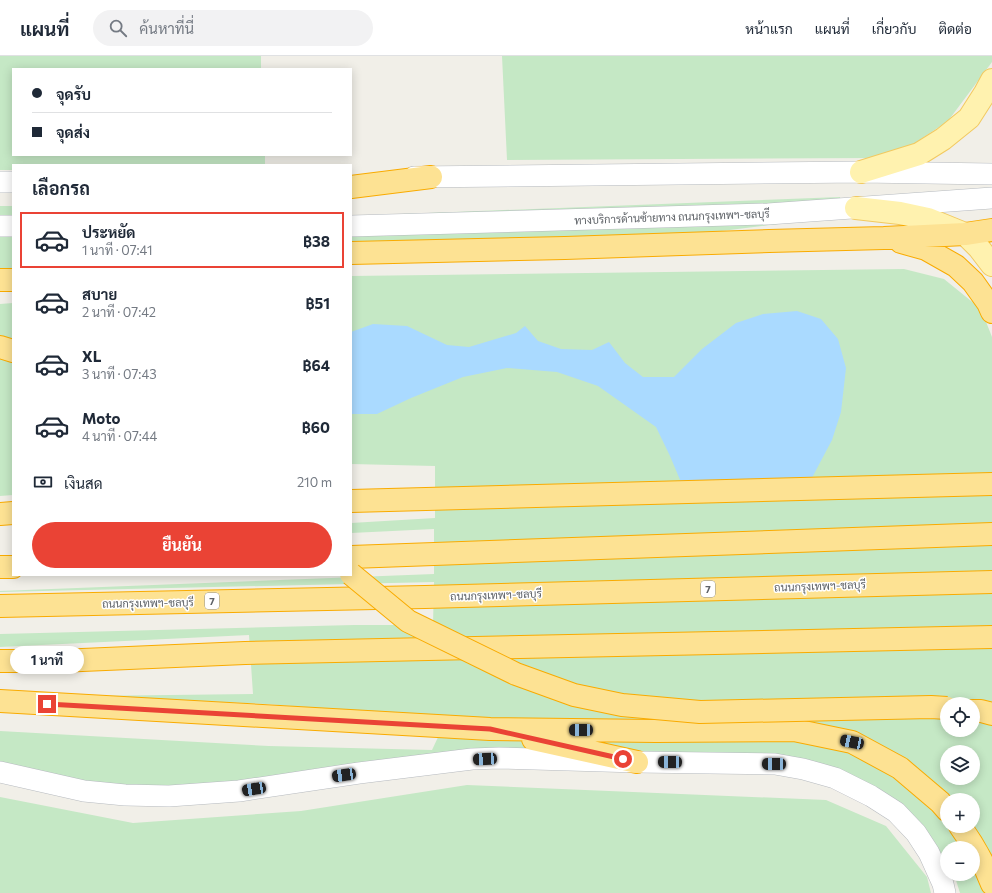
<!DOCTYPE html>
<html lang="th">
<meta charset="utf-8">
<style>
body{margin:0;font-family:Commissioner,Sarabun,sans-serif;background:#f2f2f3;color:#1f2937;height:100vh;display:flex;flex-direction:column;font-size:15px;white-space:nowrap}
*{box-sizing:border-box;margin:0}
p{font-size:13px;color:#747a83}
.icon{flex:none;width:22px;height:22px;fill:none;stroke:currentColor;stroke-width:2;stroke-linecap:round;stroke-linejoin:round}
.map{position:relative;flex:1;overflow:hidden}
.drawer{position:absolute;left:12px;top:108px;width:340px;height:412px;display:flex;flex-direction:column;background:#fff;border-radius:0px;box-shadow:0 2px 10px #0003}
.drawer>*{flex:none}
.guide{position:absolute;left:12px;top:12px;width:340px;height:88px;border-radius:0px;box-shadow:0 2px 10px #0003;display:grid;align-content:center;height:88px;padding:0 20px;background:#fff}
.buttons{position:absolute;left:940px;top:641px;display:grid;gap:8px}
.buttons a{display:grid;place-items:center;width:40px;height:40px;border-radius:50%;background:#fff;box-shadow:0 2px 10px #0003;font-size:20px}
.end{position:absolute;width:18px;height:18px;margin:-9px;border:5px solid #ea4335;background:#fff;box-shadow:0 0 0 2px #fff}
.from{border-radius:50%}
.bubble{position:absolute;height:28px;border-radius:14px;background:#fff;box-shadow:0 2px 10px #0003;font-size:13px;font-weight:700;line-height:28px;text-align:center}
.car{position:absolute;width:12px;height:24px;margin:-12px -6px;border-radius:5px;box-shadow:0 0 3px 1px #0007;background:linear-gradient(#222 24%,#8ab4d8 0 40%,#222 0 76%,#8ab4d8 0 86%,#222 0)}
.guide b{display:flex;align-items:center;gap:14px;height:38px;font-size:15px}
.guide b+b{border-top:1px solid #e0e1e3}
.guide i{width:10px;height:10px;background:#1f2937}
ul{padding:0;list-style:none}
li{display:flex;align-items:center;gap:12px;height:56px;margin:0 8px 6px;padding:0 12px;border:2px solid transparent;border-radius:0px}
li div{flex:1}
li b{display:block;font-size:15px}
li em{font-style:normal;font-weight:700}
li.active{border-color:#ea4335}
li>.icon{width:36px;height:36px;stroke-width:1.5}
h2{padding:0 20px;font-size:18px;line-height:48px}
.pay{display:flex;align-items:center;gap:10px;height:44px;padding:0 20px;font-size:15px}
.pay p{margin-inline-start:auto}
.button{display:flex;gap:8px;margin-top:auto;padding:8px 20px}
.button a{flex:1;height:46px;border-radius:24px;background:#ea4335;color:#fff;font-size:16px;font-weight:700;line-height:46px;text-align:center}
header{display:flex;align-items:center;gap:24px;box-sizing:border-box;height:56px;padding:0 20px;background:#fff;border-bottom:1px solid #e0e1e3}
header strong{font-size:19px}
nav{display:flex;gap:22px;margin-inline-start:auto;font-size:14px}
.search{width:280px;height:36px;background:#f2f2f3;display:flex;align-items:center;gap:10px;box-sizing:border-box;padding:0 14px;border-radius:22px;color:#747a83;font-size:15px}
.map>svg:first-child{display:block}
.green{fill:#c5e8c5;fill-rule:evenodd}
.water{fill:#aadaff}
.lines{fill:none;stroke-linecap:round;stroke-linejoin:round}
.secondary-casing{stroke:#b6babf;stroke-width:22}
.primary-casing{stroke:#f2c960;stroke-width:24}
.highway-casing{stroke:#f9ab00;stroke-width:24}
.secondary{stroke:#fff;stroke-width:21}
.primary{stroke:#fff2af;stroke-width:22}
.highway{stroke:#fde293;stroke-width:22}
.highway-bridge-casing{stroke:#f9ab00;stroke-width:24;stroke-linecap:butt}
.highway-bridge{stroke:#fde293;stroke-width:22}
.route{stroke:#ea4335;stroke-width:5}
.labels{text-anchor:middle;stroke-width:3;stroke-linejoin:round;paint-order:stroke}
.shield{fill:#fff;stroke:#8f9295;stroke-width:1}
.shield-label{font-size:10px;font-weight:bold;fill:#5f6368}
.street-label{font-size:11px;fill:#5f6368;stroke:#fff}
</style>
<header>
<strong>แผนที่</strong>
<div class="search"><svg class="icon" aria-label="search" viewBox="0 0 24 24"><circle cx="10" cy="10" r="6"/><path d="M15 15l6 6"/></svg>ค้นหาที่นี่</div>
<nav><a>หน้าแรก</a><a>แผนที่</a><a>เกี่ยวกับ</a><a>ติดต่อ</a></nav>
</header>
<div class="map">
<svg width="992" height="837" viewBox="0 0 992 837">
<rect width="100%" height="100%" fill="#f1efe8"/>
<!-- green -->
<path class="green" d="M0,0H261V13H13V99H265V109H13V114H0Z
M502,0H992V6L948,65L912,89L876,102L507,104Z
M840,141L844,160L697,178L351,192V160Z
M0,150H13V214L0,215Z
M904,213L944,223L981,253L992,281V837H960L954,818H973V792H947V805L914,760L821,707L673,697L417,702L206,737L116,732L0,708V675L269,690L432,694L447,662L266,648L86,640L253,638L249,579L0,591V578L354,569H433L434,526L0,536V535L434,518V473L351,477V467L435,462V410L351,408V220ZM947,648H973V674H947ZM947,696H973V722H947ZM947,744H973V770H947Z
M13,247V439L0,440V248Z
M467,729L826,744L886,770L927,821L931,837H0V741L133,767L301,755Z"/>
<!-- water -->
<path class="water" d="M797,255L821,263L838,283L846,312L841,356L832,384L806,433L686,438L670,400L656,371L598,330L557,316L507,312L463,321L411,342L377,358H351V276L373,268L407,270L447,289L469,291L516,277L525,270L538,285L561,293L592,294L609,286L625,307L643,321H674L702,293L736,267L763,258Z"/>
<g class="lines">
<defs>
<path id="secondary" d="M414,121L861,116L992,118
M0,126H13
M0,170H13
M351,170L768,158L992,142
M0,716L84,735L125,739L169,740L239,735L359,717L472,703L499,702L637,706L775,708L803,713L835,722L871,740L896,756L916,777L929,797L943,828L945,837"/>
<path id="primary" d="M861,116L919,98L943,83L969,62L985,37L992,24
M856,152L900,157L928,163L965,178L979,192L992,209"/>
<path id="highway" d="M351,131L431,121
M901,186L926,193L956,210L973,226L988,247L992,256
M351,197L565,192L769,185L884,182L965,178L992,174
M0,224H13
M0,291L13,295
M351,445L992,428
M0,458L13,457
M351,501L992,478
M0,511H13
M0,550L425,541L992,526
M0,605H59L245,597L992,581
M0,645L490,673L656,675L794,674L852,686L900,712L940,746L947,754
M973,655H981L992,658
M533,683L637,706
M960,770C973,788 984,807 992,828"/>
</defs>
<!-- secondary casing -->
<use href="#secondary" class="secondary-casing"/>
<!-- primary casing -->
<use href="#primary" class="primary-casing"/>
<!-- highway casing -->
<use href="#highway" class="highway-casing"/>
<!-- secondary -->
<use href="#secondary" class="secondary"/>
<!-- primary -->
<use href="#primary" class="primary"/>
<!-- highway -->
<use href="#highway" class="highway"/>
<defs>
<path id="highway-bridge" d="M351,518L408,565L516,618L574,639L622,649L700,656L931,651L947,652"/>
</defs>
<!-- highway-bridge casing -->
<use href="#highway-bridge" class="highway-bridge-casing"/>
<!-- highway-bridge -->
<use href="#highway-bridge" class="highway-bridge"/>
</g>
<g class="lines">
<!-- route -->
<path class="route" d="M47,648L490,673L623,703"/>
</g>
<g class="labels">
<!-- shield labels -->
<g class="shield">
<rect x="701" y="525" width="14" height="16" rx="3"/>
<rect x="205" y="537" width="14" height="16" rx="3"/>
</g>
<g class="shield-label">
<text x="708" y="537">7</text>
<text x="212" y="549">7</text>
</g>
<!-- street labels -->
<g class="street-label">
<text transform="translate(672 161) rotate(-2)" y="4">ทางบริการด้านซ้ายทาง ถนนกรุงเทพฯ-ชลบุรี</text>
<text transform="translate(820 530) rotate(-2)" y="4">ถนนกรุงเทพฯ-ชลบุรี</text>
<text transform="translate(496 539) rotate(-2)" y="4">ถนนกรุงเทพฯ-ชลบุรี</text>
<text transform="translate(148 547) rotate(-1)" y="4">ถนนกรุงเทพฯ-ชลบุรี</text>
</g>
</g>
</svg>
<div class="buttons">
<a><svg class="icon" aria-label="locate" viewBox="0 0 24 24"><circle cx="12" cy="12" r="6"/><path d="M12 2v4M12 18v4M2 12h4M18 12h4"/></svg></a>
<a><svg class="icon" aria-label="layers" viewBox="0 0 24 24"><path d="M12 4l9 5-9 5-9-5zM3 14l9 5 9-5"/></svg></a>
<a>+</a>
<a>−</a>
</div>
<i class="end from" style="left:623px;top:703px"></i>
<i class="end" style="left:47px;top:648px"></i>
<div class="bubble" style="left:10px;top:590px;width:74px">1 นาที</div>
<i class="car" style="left:581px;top:674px;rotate:270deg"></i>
<i class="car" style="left:852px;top:686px;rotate:282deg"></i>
<i class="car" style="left:485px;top:703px;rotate:267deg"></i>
<i class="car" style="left:670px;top:706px;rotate:271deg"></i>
<i class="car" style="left:774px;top:708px;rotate:271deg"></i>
<i class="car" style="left:344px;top:719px;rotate:262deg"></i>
<i class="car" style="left:254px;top:733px;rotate:261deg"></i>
<div class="guide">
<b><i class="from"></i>จุดรับ</b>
<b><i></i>จุดส่ง</b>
</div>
<section class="drawer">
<h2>เลือกรถ</h2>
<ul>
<li class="active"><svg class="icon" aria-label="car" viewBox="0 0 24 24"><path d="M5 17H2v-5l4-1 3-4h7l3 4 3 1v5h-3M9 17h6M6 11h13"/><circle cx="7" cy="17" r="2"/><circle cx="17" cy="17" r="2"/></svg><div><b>ประหยัด</b><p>1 นาที · 07:41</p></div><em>฿38</em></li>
<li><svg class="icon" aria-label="car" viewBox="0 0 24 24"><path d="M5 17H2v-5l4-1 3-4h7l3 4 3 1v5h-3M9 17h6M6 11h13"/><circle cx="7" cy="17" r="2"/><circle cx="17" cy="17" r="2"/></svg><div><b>สบาย</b><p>2 นาที · 07:42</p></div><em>฿51</em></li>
<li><svg class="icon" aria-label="car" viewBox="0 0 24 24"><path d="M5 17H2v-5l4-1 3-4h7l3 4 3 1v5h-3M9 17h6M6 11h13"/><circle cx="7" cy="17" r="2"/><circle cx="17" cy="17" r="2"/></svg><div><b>XL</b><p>3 นาที · 07:43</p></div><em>฿64</em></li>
<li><svg class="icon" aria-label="car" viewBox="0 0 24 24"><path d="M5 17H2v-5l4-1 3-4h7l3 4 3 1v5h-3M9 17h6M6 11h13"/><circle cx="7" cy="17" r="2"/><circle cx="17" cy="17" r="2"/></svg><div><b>Moto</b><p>4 นาที · 07:44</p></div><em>฿60</em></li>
</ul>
<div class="pay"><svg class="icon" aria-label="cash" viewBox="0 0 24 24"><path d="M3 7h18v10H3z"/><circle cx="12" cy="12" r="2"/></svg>เงินสด<p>210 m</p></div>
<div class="button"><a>ยืนยัน</a></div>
</section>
</div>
